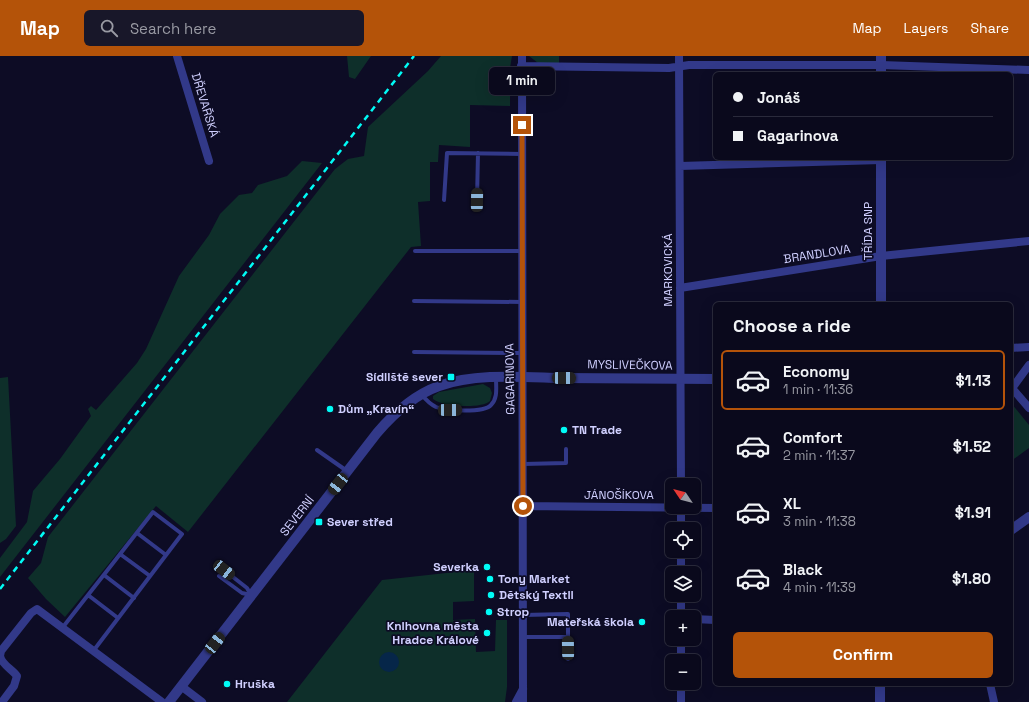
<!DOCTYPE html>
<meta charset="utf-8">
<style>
body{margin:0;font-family:"Space Grotesk",sans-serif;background:#181729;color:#f1f3f6;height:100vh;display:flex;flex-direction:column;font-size:15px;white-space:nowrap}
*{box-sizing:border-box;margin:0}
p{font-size:13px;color:#999aa3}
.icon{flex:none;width:22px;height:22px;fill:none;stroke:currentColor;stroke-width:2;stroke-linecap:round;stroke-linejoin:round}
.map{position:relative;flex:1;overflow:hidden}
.side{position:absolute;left:713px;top:246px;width:300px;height:384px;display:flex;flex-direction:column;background:#0a091c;border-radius:6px;box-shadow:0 4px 16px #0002,0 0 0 1px #2a2a3b}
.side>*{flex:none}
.guide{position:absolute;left:713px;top:16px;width:300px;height:88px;border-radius:6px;box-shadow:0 4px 16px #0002,0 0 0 1px #2a2a3b;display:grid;align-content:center;height:88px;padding:0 20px;background:#0a091c}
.needle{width:26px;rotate:305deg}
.fabs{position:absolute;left:665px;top:422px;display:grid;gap:8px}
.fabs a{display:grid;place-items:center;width:36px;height:36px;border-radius:6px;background:#0a091c;box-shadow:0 4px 16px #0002,0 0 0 1px #2a2a3b;font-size:20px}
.end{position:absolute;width:18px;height:18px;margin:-9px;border:5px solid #b45309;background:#fff;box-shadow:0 0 0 2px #fff}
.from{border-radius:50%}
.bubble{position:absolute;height:28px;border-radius:6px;background:#0a091c;box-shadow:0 4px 16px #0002,0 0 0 1px #2a2a3b;font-size:13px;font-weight:700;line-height:28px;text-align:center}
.car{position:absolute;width:12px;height:24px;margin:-12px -6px;border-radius:5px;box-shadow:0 0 3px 1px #0007;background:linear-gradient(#222 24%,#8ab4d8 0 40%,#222 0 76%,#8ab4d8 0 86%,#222 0)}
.guide b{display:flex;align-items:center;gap:14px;height:38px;font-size:15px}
.guide b+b{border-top:1px solid #2a2a3b}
.guide i{width:10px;height:10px;background:#f1f3f6}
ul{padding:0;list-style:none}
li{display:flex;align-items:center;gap:12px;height:60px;margin:0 8px 6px;padding:0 12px;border:2px solid transparent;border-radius:6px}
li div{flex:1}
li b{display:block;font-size:15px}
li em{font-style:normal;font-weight:700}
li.current{border-color:#b45309}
li>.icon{width:36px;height:36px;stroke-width:1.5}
h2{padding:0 20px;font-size:18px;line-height:48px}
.primary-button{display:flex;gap:8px;margin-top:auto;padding:8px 20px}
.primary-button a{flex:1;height:46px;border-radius:6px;background:#b45309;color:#fff;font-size:16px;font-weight:700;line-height:46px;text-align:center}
header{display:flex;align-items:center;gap:24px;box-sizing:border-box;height:56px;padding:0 20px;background:#b45309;color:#fff}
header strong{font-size:19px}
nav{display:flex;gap:22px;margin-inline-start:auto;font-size:14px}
.search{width:280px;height:36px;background:#181729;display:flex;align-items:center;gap:10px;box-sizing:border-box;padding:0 14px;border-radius:6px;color:#999aa3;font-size:15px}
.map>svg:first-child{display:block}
.green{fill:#0e2f2a}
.water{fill:#062649}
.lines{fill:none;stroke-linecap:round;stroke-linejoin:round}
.service{stroke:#323989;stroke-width:4}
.minor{stroke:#323989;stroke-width:8}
.tertiary{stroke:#323989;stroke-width:10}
.rail{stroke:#00fbf6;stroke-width:2.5;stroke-dasharray:6 5;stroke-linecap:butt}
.route{stroke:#b45309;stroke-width:5}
.poi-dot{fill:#00fbf6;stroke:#0d0c25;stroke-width:1.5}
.labels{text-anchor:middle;stroke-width:3.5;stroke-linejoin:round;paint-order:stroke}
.street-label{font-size:12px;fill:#d0d0ff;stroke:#0d0c25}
.poi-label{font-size:12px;font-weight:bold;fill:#d0d0ff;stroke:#0d0c25;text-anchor:start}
</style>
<header>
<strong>Map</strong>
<div class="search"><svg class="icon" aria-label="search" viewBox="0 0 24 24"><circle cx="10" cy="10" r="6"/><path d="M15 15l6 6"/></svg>Search here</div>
<nav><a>Map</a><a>Layers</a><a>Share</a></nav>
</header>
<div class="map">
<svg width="1029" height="646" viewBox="0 0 1029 646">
<rect width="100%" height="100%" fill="#0d0c25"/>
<!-- green -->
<path class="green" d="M347,0H371L355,23L349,21Z
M441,0H512L510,12V50L470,49V91L439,89L438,106H430V145L418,146L421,190L411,191L188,476L156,450L65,561L46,543L28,522L41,507L48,481L335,113L348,103L364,100L368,71L428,15Z
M529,0H559V7H538Z
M302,105L322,107L0,521V502L27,466L33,435L60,403L91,360L88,353L91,350L96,354L137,307L146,293L179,220L209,179L220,158L239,139L252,137L258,129L287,120Z
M8,321L16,470L6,483L0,487V322Z
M483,328L490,332L492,337L490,345C482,353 442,351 433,343V340L439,336Z
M1011,347L1029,369V392L1011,405Z
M474,514V545L453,546V564L475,563L476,596L495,595L496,564H507V631L505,646H287L382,524Z"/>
<!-- water -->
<path class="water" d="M379 606a10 10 0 1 1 20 0a10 10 0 1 1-20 0Z"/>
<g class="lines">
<!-- service -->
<path class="service" d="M444,144L447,97L522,98
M477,144L478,97
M415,195H522
M414,245L522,246
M414,296L521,297
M422,339C426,344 430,348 436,351C445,355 485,357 491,349C498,342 496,332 496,322
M317,394L347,415
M523,408L566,407V393
M137,477L166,499
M120,498L150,520
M224,514L247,532L251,539
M104,519L134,542
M219,520L242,537L251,539
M88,539L118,562
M523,559L568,558V581H523
M63,571L153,456L182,478L94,594
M568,581V603"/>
<!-- minor -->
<path class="minor" d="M177,0L209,105
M522,0L523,646
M679,0L681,429
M521,10L669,12L689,9H881L1029,14
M680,110L881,104
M680,232L881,200L1029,185
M1011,292L1029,291
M1011,331L1029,352
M1013,331L1029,309
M523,450L715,452
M681,451V473
M681,495V517
M681,539V561
M694,563L715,564
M0,600L1,595L31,557L37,553L162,646
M0,600C2,609 12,613 17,620L14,630L2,646
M681,605V583
M990,628L994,646
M181,630L202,646
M516,646L523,633
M681,646V627"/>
<!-- tertiary -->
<path class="tertiary" d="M881,18V0
M881,248V102
M1011,474L1029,461
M169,646L377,377C394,357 414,339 439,330C475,317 522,321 560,322C612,322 663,323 715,323
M880,646V628"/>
<!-- rail -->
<path class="rail" d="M0,533L414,0"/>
</g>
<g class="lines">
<!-- route -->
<path class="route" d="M522,69L523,450"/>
</g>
<!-- markers -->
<g class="poi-dot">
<rect x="447" y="317" width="8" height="8" rx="2"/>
<circle cx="330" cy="353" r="4"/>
<circle cx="564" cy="374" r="4"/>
<rect x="315" y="462" width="8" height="8" rx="2"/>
<circle cx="487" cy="511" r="4"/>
<circle cx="490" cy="523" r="4"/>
<circle cx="491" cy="539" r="4"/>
<circle cx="489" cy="556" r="4"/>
<circle cx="642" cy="566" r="4"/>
<circle cx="487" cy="577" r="4"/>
<circle cx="227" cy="628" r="4"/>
</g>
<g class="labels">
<!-- street labels -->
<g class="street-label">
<text transform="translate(205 49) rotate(73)" y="4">DŘEVAŘSKÁ</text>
<text transform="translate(868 175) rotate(-90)" y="4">TŘÍDA SNP</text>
<text transform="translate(817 198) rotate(-9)" y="4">BRANDLOVA</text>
<text transform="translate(668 214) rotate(-90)" y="4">MARKOVICKÁ</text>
<text transform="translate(630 309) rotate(1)" y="4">MYSLIVEČKOVA</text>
<text transform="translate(510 323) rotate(-91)" y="4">GAGARINOVA</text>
<text x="619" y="443">JÁNOŠÍKOVA</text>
<text transform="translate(297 460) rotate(-52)" y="4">SEVERNÍ</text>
</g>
<!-- poi labels -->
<g class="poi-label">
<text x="443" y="325" text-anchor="end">Sídliště sever</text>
<text x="338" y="357">Dům „Kravín“</text>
<text x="572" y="378">TN Trade</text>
<text x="327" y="470">Sever střed</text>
<text x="479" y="515" text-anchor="end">Severka</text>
<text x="498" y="527">Tony Market</text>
<text x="499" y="543">Dětský Textil</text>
<text x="497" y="560">Strop</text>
<text x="634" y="570" text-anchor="end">Mateřská škola</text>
<text x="479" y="574" text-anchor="end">Knihovna města<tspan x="479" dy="14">Hradce Králové</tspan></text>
<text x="235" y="632">Hruška</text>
</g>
</g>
</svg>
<div class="fabs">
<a><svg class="needle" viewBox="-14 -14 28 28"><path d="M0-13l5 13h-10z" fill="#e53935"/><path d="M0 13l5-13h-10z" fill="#999aa3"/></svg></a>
<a><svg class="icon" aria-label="locate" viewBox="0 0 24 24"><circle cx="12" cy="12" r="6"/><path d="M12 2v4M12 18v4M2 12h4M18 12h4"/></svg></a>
<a><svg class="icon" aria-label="layers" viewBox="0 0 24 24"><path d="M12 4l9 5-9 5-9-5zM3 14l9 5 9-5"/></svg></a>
<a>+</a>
<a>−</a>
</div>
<i class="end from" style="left:523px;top:450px"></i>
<i class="end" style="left:522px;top:69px"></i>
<div class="bubble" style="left:489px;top:11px;width:66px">1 min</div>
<i class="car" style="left:477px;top:144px;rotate:1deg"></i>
<i class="car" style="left:564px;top:322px;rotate:91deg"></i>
<i class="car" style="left:450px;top:354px;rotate:90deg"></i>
<i class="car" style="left:338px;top:428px;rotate:218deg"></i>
<i class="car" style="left:224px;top:514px;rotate:128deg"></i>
<i class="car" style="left:215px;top:587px;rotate:38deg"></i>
<i class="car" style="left:568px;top:592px;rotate:359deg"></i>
<div class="guide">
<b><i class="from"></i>Jonáš</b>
<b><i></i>Gagarinova</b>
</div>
<section class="side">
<h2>Choose a ride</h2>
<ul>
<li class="current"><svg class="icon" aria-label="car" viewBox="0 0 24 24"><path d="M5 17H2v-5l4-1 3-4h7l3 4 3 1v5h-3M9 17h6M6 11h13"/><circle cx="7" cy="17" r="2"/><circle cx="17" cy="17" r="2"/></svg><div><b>Economy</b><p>1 min · 11:36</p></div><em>$1.13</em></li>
<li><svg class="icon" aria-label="car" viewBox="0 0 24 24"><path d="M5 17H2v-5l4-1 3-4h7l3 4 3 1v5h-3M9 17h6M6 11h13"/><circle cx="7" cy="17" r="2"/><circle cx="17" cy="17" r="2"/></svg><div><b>Comfort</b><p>2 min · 11:37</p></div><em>$1.52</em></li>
<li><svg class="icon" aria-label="car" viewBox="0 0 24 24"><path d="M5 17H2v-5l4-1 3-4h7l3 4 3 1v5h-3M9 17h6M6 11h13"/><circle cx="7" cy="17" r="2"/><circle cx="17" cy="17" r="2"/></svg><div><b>XL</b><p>3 min · 11:38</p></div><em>$1.91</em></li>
<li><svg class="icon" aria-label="car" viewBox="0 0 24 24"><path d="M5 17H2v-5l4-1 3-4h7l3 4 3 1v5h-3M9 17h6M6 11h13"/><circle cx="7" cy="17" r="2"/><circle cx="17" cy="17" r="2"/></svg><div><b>Black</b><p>4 min · 11:39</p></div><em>$1.80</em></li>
</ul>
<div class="primary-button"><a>Confirm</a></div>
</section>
</div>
